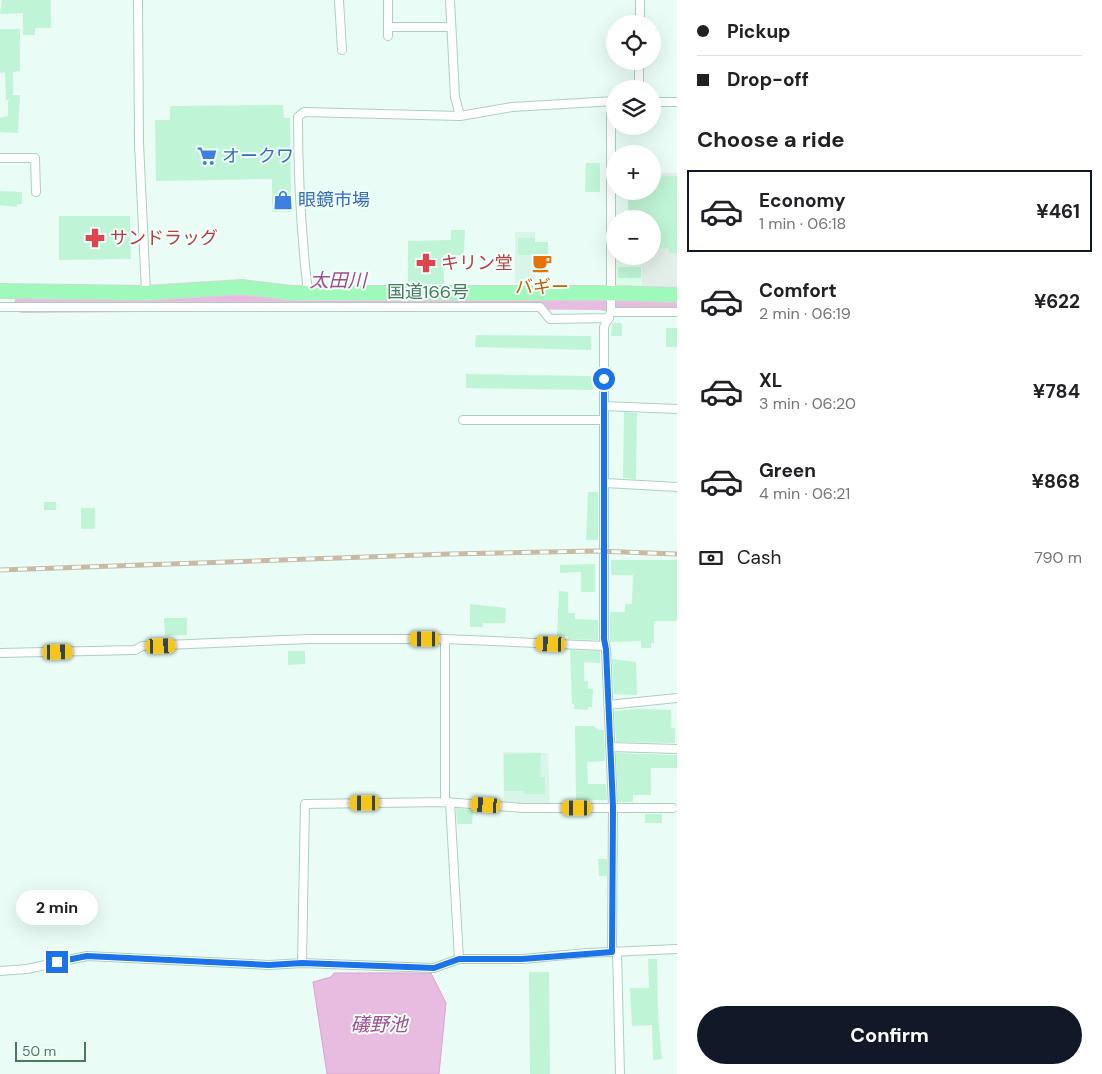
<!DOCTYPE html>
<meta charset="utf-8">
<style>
body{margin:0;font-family:"DM Sans","Noto Sans JP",sans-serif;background:#f2f2f2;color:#202124;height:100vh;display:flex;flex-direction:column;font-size:19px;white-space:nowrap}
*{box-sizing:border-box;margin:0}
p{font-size:16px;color:#757577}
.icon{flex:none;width:28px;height:28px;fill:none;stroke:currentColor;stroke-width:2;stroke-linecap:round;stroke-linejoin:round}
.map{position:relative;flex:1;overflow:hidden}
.details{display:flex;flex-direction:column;background:#fff;width:425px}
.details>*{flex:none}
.guide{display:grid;align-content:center;height:110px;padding:0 20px;background:#fff}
.tools{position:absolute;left:606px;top:15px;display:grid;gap:10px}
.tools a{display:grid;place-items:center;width:55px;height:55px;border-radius:50%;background:#fff;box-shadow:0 5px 20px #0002;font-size:25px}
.scale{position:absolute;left:15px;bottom:12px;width:71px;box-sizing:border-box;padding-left:5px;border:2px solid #4b795d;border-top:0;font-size:14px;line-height:18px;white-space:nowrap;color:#4b795d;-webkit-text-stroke:4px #f0fffa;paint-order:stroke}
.end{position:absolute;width:22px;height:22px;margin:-11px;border:6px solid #1a73e8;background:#fff;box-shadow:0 0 0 2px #fff}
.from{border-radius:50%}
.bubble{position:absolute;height:35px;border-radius:18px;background:#fff;box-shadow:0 5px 20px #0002;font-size:16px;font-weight:700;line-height:35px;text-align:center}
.car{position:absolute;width:15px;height:30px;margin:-15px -8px;border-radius:6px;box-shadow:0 0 4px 1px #0007;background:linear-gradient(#f5c518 24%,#345 0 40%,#f5c518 0 76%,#345 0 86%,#f5c518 0)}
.guide b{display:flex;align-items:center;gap:18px;height:48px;font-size:19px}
.guide b+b{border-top:1px solid #e0e0e0}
.guide i{width:12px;height:12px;background:#202124}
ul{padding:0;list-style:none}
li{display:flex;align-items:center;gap:15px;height:82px;margin:0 10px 8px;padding:0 10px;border:2px solid transparent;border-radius:0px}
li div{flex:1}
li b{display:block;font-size:19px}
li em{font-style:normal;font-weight:700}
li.active{border-color:#111827}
li>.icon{width:45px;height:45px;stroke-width:1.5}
h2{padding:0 20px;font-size:22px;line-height:60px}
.pay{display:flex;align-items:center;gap:12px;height:55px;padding:0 20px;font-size:19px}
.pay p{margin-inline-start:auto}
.primary-button{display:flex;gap:10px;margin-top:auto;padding:10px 20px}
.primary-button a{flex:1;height:58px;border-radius:30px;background:#111827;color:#fff;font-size:20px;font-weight:700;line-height:58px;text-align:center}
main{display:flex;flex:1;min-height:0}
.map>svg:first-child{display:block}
.residential{fill:#d7f5e9}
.commercial{fill:#dcfee8}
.industrial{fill:#e2eee8}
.water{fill:#e8bce0;stroke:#daa2cf}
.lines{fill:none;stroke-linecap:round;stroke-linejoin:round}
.river{stroke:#e8bce0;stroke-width:18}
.building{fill:#bff4d6}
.street-casing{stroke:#add0be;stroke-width:10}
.highway-casing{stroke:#cdd9d2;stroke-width:16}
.street{stroke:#fff;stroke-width:8}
.highway{stroke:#9ef9ba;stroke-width:14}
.rail-casing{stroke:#c9baa5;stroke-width:5}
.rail{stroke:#f0fffa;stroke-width:3;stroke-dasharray:9;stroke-linecap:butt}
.route{stroke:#1a73e8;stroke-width:6}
.labels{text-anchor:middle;stroke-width:4;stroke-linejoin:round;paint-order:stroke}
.shop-label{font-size:18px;fill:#366cbe;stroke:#f0fffa;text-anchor:start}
.health-label{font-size:18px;fill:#be3a42;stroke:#f0fffa;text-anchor:start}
.food-label{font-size:18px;fill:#c56008;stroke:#f0fffa}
.street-label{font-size:18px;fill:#4b795d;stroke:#f0fffa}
.water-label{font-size:19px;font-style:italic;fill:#a34c91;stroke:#f0fffa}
</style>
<main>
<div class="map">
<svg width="677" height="1074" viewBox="0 0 677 1074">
<rect width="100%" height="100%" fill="#e9fdf6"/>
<!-- residential -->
<path class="residential" d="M515,232H535V283H515Z
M503,752L548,753L550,805L504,804Z"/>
<!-- commercial -->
<path class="commercial" d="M616,256H642V289H616Z"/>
<!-- industrial -->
<path class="industrial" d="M653,173H677V288L642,289V256H652Z"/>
<!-- water -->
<path class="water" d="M334,973H431L446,1003L439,1074H327L313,982L331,977Z"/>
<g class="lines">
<!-- river -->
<path class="river" d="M23,304L467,300L600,301L626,306L677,305"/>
</g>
<!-- building -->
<path class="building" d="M2,0H51V28H35V35H23V13L0,14Z
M0,29H20V71L13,72V95H20L18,133L0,132V118L8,116V101L11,100H6L5,72L0,73Z
M283,105L284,118H290L291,212H272V179L156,181L155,120H170V106Z
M586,163H600V192H585Z
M677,176V253H669V248L652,249V219H628V191H652V177Z
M0,191L22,192V204H17V207L0,205Z
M59,216H130L131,259L59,260Z
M451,230H465L464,252L461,255H443L444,284H408V241L451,240Z
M518,238H535V242H548V269H536V255H518Z
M618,267H641V278H618Z
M612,323H622V336H611Z
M666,328H677V347H666Z
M476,335L591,336V350L475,347Z
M466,374L593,376V390L466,388Z
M624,412L637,413L636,479L623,478Z
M588,492H598V540H586Z
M44,502H56V510H44Z
M81,508H95V529H81Z
M611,560H677V621H654V643H651V648H641V641L610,642V612H625V604H632L633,575H611Z
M595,564V592H581V572L560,573V565Z
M559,591L568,592V613H575V619L598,620V640L568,639V636H557Z
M470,604L506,608L505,623H483V627H470Z
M164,618H187V635L165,636Z
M570,650L600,651V663L584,662V681H588V689H593L592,707H588V710L574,709V704H572Z
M288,651H305V664L288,665Z
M612,659L636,662L637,695L614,694Z
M637,709L671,710V728H675V743L616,742L614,711Z
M575,726H594L598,730H604L605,761L587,762L588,784H606L607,800H576Z
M541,753L540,777H545V794H524V791H504V754Z
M616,753L677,755V768H651V795H633V802H618Z
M456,808L473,810L472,824H457Z
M645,814H662V823H645Z
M598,859H607V876H599Z
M648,959H657L658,1015L662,1059L653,1060L652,1025L632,1026L630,988H649Z
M529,972H549L550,1074H530Z"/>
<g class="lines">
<defs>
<path id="street" d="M138,0L139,143L146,293
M339,0L342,50
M450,0L455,97L460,116
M640,24V0
M388,27H451
M388,36V0
M639,89V61
M611,101V312L604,327V639L606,649L613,807L612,952
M652,102H677
M0,158H35L36,192
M308,292C301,233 298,176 298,117L304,112L460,116L512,107L615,101
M0,307H540L550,319L609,318
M611,312H677
M604,406L677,409
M463,420H604
M605,483L677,487
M445,639V802
M0,653L135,650L142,646L310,639H445L604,646
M608,705L677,698
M610,747L677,749
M450,802L459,959
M617,952L620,1074
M302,963L305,804L445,802L523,808H673
M0,971L27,969L87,956L269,965L302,963L434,968L459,959H523L586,953L677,949"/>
<path id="highway" d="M0,291L146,293L242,287L291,293H611L677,295"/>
</defs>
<!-- street casing -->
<use href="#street" class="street-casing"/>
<!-- highway casing -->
<use href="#highway" class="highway-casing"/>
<!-- street -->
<use href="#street" class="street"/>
<!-- highway -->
<use href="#highway" class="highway"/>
<defs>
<path id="rail" d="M0,570L449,554L596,551L677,554"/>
</defs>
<!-- rail casing -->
<use href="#rail" class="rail-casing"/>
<!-- rail -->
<use href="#rail" class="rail"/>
</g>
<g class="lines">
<!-- route -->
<path class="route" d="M57,962L87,956L269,965L302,963L434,968L459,959H522L612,952L613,807L606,649L604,639V379"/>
</g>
<!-- icons -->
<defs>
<symbol id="supermarket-bare" viewBox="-9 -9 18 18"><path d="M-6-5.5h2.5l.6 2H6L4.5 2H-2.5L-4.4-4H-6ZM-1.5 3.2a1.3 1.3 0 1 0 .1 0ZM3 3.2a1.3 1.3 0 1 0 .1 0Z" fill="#3f7fe0" stroke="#f0fffa" stroke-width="2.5" paint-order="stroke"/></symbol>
<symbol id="shop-bare" viewBox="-9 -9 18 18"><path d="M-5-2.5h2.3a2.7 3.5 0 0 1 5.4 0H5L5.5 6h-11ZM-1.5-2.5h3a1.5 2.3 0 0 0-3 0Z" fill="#3f7fe0" stroke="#f0fffa" stroke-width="2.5" paint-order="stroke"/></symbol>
<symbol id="pharmacy-bare" viewBox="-9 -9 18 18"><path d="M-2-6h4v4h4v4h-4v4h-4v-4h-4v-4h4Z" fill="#e0444e" stroke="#f0fffa" stroke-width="2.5" paint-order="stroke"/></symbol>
<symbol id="cafe-bare" viewBox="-9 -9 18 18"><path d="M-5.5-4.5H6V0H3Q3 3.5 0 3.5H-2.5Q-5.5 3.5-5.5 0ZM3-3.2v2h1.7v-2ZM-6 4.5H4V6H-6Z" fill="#e8710a" stroke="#f0fffa" stroke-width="2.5" paint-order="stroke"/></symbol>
</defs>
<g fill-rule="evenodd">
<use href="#supermarket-bare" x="193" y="142" width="28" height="28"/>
<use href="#shop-bare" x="269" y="186" width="28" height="28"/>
<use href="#pharmacy-bare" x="81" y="224" width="28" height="28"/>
<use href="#pharmacy-bare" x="412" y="249" width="28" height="28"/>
<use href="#cafe-bare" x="528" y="249" width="28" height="28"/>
</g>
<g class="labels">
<!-- shop labels -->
<g class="shop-label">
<text x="222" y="162">オークワ</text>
<text x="298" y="206">眼鏡市場</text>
</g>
<!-- health labels -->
<g class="health-label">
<text x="110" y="244">サンドラッグ</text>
<text x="441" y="269">キリン堂</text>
</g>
<!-- food labels -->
<g class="food-label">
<text x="542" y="293">バギー</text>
</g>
<!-- street labels -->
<g class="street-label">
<text x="428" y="298">国道166号</text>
</g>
<!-- water labels -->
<g class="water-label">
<text x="338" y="287">太田川</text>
<text x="379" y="1031">礒野池</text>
</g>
</g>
</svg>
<div class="tools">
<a><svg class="icon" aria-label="locate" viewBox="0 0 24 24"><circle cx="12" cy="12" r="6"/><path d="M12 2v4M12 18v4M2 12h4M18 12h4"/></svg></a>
<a><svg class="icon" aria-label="layers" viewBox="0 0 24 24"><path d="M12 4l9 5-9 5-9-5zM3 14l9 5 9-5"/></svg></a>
<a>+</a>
<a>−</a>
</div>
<div class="scale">50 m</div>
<i class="end from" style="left:604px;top:379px"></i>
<i class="end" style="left:57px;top:962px"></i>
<div class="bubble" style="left:16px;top:890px;width:82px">2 min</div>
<i class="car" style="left:425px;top:639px;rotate:270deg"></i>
<i class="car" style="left:551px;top:644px;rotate:272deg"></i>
<i class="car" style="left:161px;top:646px;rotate:88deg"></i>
<i class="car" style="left:58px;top:652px;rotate:89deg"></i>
<i class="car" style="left:365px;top:803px;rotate:270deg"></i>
<i class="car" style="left:486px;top:805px;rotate:274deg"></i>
<i class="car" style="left:577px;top:808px;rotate:270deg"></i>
</div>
<section class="details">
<div class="guide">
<b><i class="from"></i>Pickup</b>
<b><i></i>Drop-off</b>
</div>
<h2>Choose a ride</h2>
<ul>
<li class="active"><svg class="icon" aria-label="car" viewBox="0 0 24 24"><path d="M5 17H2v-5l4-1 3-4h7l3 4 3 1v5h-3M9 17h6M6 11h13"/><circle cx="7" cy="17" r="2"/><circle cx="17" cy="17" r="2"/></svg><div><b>Economy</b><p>1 min · 06:18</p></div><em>¥461</em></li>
<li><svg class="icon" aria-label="car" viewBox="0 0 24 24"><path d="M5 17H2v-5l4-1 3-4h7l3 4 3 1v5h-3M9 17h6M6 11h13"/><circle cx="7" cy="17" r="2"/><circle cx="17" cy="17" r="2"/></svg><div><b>Comfort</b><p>2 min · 06:19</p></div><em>¥622</em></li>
<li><svg class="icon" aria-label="car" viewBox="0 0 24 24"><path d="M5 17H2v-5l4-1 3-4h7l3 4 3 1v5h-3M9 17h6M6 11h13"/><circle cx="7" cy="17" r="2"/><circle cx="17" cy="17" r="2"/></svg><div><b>XL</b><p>3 min · 06:20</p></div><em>¥784</em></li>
<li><svg class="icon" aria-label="car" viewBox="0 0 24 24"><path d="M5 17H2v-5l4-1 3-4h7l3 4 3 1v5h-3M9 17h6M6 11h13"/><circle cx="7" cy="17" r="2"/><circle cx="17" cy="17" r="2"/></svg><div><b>Green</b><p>4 min · 06:21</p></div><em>¥868</em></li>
</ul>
<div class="pay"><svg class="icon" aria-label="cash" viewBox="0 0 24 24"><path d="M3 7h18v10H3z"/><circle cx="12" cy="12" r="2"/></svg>Cash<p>790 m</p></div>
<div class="primary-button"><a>Confirm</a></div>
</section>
</main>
